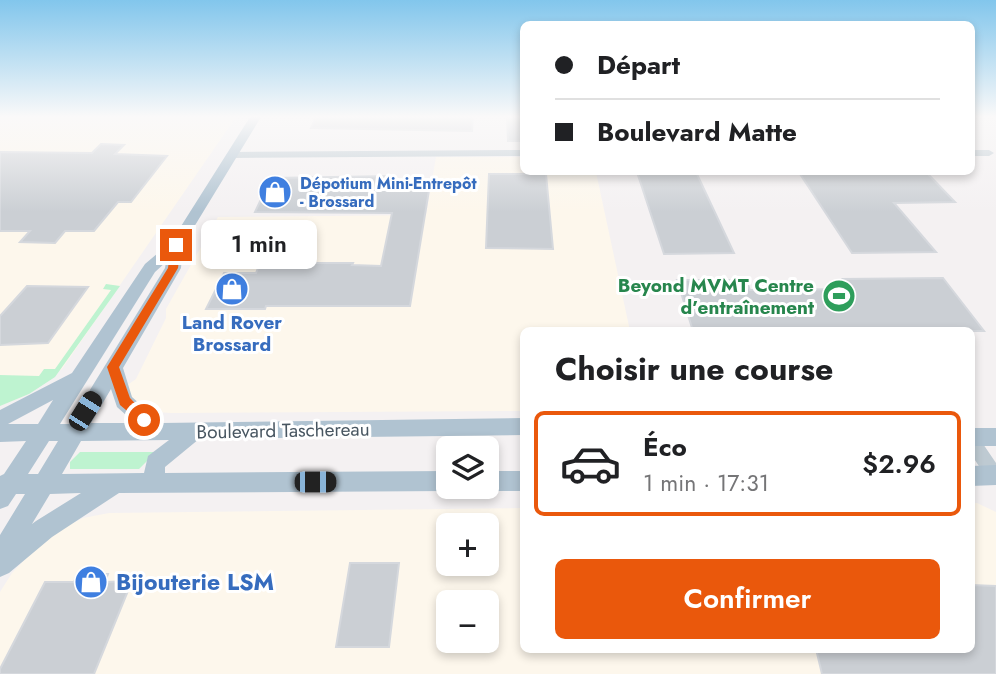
<!DOCTYPE html>
<html lang="fr">
<meta charset="utf-8">
<style>
body{margin:0;font-family:Jost,sans-serif;background:#f2f2f2;color:#202124;height:100vh;display:flex;flex-direction:column;font-size:26px;white-space:nowrap}
*{box-sizing:border-box;margin:0}
p{font-size:23px;color:#757577}
.icon{flex:none;width:38px;height:38px;fill:none;stroke:currentColor;stroke-width:2;stroke-linecap:round;stroke-linejoin:round}
.map{position:relative;flex:1;overflow:hidden}
.sheet{position:absolute;left:520px;top:327px;width:455px;height:326px;display:flex;flex-direction:column;background:#fff;border-radius:10px;box-shadow:0 4px 10px #0003}
.sheet>*{flex:none}
.hud{position:absolute;left:520px;top:21px;width:455px;height:154px;border-radius:10px;box-shadow:0 4px 10px #0003;display:grid;align-content:center;height:154px;padding:0 35px;background:#fff}
.fabs{position:absolute;left:436px;top:436px;display:grid;gap:14px}
.fabs a{display:grid;place-items:center;width:63px;height:63px;border-radius:10px;background:#fff;box-shadow:0 4px 10px #0003;font-size:35px}
.end{position:absolute;width:32px;height:32px;margin:-16px;border:9px solid #ea580c;background:#fff;box-shadow:0 0 0 4px #fff}
.from{border-radius:50%}
.bubble{position:absolute;height:49px;border-radius:10px;background:#fff;box-shadow:0 4px 10px #0003;font-size:23px;font-weight:600;line-height:49px;text-align:center}
.car{position:absolute;width:21px;height:42px;margin:-21px -10px;border-radius:9px;box-shadow:0 0 5px 2px #0007;background:linear-gradient(#222 24%,#8ab4d8 0 40%,#222 0 76%,#8ab4d8 0 86%,#222 0)}
.hud b{display:flex;align-items:center;gap:24px;height:66px;font-size:26px}
.hud b+b{border-top:2px solid #e0e0e0}
.hud i{width:18px;height:18px;background:#202124}
ul{padding:0;list-style:none}
li{display:flex;align-items:center;gap:21px;height:105px;margin:0 14px 10px;padding:0 21px;border:4px solid #e0e0e0;border-radius:10px}
li div{flex:1}
li b{display:block;font-size:26px}
li em{font-style:normal;font-weight:600}
li.on{border-color:#ea580c}
li>.icon{width:63px;height:63px;stroke-width:1.5}
h2{padding:0 35px;font-size:32px;line-height:84px}
.button{display:flex;gap:14px;margin-top:auto;padding:14px 35px}
.button a{flex:1;height:80px;border-radius:10px;background:#ea580c;color:#fff;font-size:28px;font-weight:600;line-height:80px;text-align:center}
.map>svg:first-child{display:block}
.commercial{fill:#fdf7ec;fill-rule:evenodd}
.green{fill:#bef3d0}
.building{fill:#cbcfd4;stroke:#d5d8dd;stroke-width:2}
.lines{fill:none;stroke-linecap:round;stroke-linejoin:round}
.minor{fill:#becad2;fill-rule:evenodd}
.major{fill:#b0c3d1;fill-rule:evenodd}
.route{fill:#ea580c}
.labels{text-anchor:middle;stroke-width:6;stroke-linejoin:round;paint-order:stroke}
.far-shop-label{font-size:16px;font-weight:bold;fill:#366cbe;stroke:#fff;text-anchor:start}
.leisure-label{font-size:19px;font-weight:bold;fill:#27864d;stroke:#fff;text-anchor:end}
.shop-label{font-size:19px;font-weight:bold;fill:#366cbe;stroke:#fff}
.street-label{font-size:19px;fill:#485661;stroke:#fff}
.near-shop-label{font-size:23px;font-weight:bold;fill:#366cbe;stroke:#fff;text-anchor:start}
</style>
<div class="map">
<svg width="996" height="674" viewBox="0 0 996 674">
<rect width="100%" height="100%" fill="#f4f1f2"/>
<!-- commercial -->
<path class="commercial" d="M0,117H236L62,369L29,394L0,406Z
M436,157H523V172H596L630,331H523V411L171,413L156,412L133,400L126,386L136,379L166,318V309L218,217L426,215Z
M971,503H977L996,512V674H0V592L12,573L38,546L63,528L83,518L109,513L523,508V649H971ZM448,525H486V564H448ZM448,602H486V640H448Z"/>
<!-- green -->
<path class="green" d="M106,284L120,286L55,377L29,394L0,406V375L39,376L44,369H55L111,290L103,289Z
M80,452H153V455L139,469H70V462Z"/>
<!-- building -->
<path class="building" d="M316,117H473L472,131L311,128Z
M507,117H523V141H508Z
M101,144L124,145L115,154L167,156L131,202H118L94,231H65L55,243L20,242L30,231H0V152L92,153Z
M637,172H696L734,253L664,254Z
M857,173H927L955,202L894,203L936,252L852,253L800,174Z
M489,174H546L553,249L486,248Z
M393,176V179H423V184H430L410,306H266L265,309H206L224,273H256L260,263H353L352,265L381,266L392,213L255,212L271,178Z
M943,278L984,331H693L677,280H746L750,290L850,289L843,279Z
M27,286L88,287L48,343L0,345V316Z
M350,563H399L389,647H336Z
M77,574H108L105,582L132,581L94,674H0V669L45,582H74Z
M971,585L996,586V674H822L816,649H971Z"/>
<g class="lines">
<!-- minor -->
<path class="minor" d="M523,150V156L233,158L228,155L233,152Z
M971,150H989L994,153L989,156H971Z
M971,433L977,435L996,463V485L990,483L971,454Z"/>
<!-- major -->
<path class="major" d="M250,117H261L183,245L181,268L123,368L132,397L161,423L523,418V435L199,439L165,467V473L448,471V486H456L448,491L119,493L52,537L9,573L0,577V535L25,494H16L8,506L0,509V476L4,474L26,441L0,442V410L72,373L145,264L171,242ZM166,262L165,268L69,424H60L155,272ZM111,389L117,407L135,423H91ZM53,400L38,424H8ZM169,440L148,456L144,473L62,474L81,441ZM49,441H58L38,474H28ZM81,493L36,521L32,524L50,494Z
M971,428H996V446H971Z
M996,465V485L971,486V466Z
M486,471H523V491H486L478,488L486,486Z"/>
</g>
<!-- sky -->
<linearGradient id="sky" x2="0" y2="1"><stop stop-color="#82c6ec"/><stop offset="0.55" stop-color="#faf9f9"/><stop offset="1" stop-color="#faf9f9" stop-opacity="0"/></linearGradient>
<rect width="996" height="212" fill="url(#sky)"/>
<!-- route -->
<path class="route" d="M176,242L181,245L178,268L119,367L130,398L151,420L144,425L120,405L107,367L168,268L171,245Z"/>
<!-- icons -->
<defs>
<symbol id="shop-disc" viewBox="-11 -11 22 22"><circle r="9.5" fill="#3f7fe0" stroke="#fff"/><path d="M-5-2.5h2.3a2.7 3.5 0 0 1 5.4 0H5L5.5 6h-11ZM-1.5-2.5h3a1.5 2.3 0 0 0-3 0Z" fill="#fff"/></symbol>
<symbol id="stadium-disc" viewBox="-11 -11 22 22"><circle r="9.5" fill="#2e9e5b" stroke="#fff"/><path d="M0-5a6.5 5 0 1 0 0 10a6.5 5 0 1 0 0-10ZM-3.5-1.8h7v3.6h-7Z" fill="#fff"/></symbol>
</defs>
<g fill-rule="evenodd">
<use href="#shop-disc" x="256" y="173" width="38" height="38"/>
<use href="#shop-disc" x="213" y="270" width="38" height="38"/>
<use href="#stadium-disc" x="820" y="277" width="38" height="38"/>
<use href="#shop-disc" x="72" y="563" width="38" height="38"/>
</g>
<g class="labels">
<!-- far-shop labels -->
<g class="far-shop-label">
<text x="300" y="189">Dépotium Mini-Entrepôt<tspan x="300" dy="18">- Brossard</tspan></text>
</g>
<!-- leisure labels -->
<g class="leisure-label">
<text x="814" y="292">Beyond MVMT Centre<tspan x="814" dy="22">d’entraînement</tspan></text>
</g>
<!-- shop labels -->
<g class="shop-label">
<text x="232" y="329">Land Rover<tspan x="232" dy="22">Brossard</tspan></text>
</g>
<!-- street labels -->
<g class="street-label">
<text transform="translate(283 430) rotate(-1)" y="7">Boulevard Taschereau</text>
</g>
<!-- near-shop labels -->
<g class="near-shop-label">
<text x="116" y="590">Bijouterie LSM</text>
</g>
</g>
</svg>
<div class="fabs">
<a><svg class="icon" aria-label="layers" viewBox="0 0 24 24"><path d="M12 4l9 5-9 5-9-5zM3 14l9 5 9-5"/></svg></a>
<a>+</a>
<a>−</a>
</div>
<i class="end from" style="left:144px;top:420px"></i>
<i class="end" style="left:176px;top:245px"></i>
<div class="bubble" style="left:201px;top:220px;width:116px">1 min</div>
<i class="car" style="left:85px;top:411px;rotate:32deg"></i>
<i class="car" style="left:315px;top:482px;rotate:90deg"></i>
<div class="hud">
<b><i class="from"></i>Départ</b>
<b><i></i>Boulevard Matte</b>
</div>
<section class="sheet">
<h2>Choisir une course</h2>
<ul>
<li class="on"><svg class="icon" aria-label="car" viewBox="0 0 24 24"><path d="M5 17H2v-5l4-1 3-4h7l3 4 3 1v5h-3M9 17h6M6 11h13"/><circle cx="7" cy="17" r="2"/><circle cx="17" cy="17" r="2"/></svg><div><b>Éco</b><p>1 min · 17:31</p></div><em>$2.96</em></li>
</ul>
<div class="button"><a>Confirmer</a></div>
</section>
</div>
